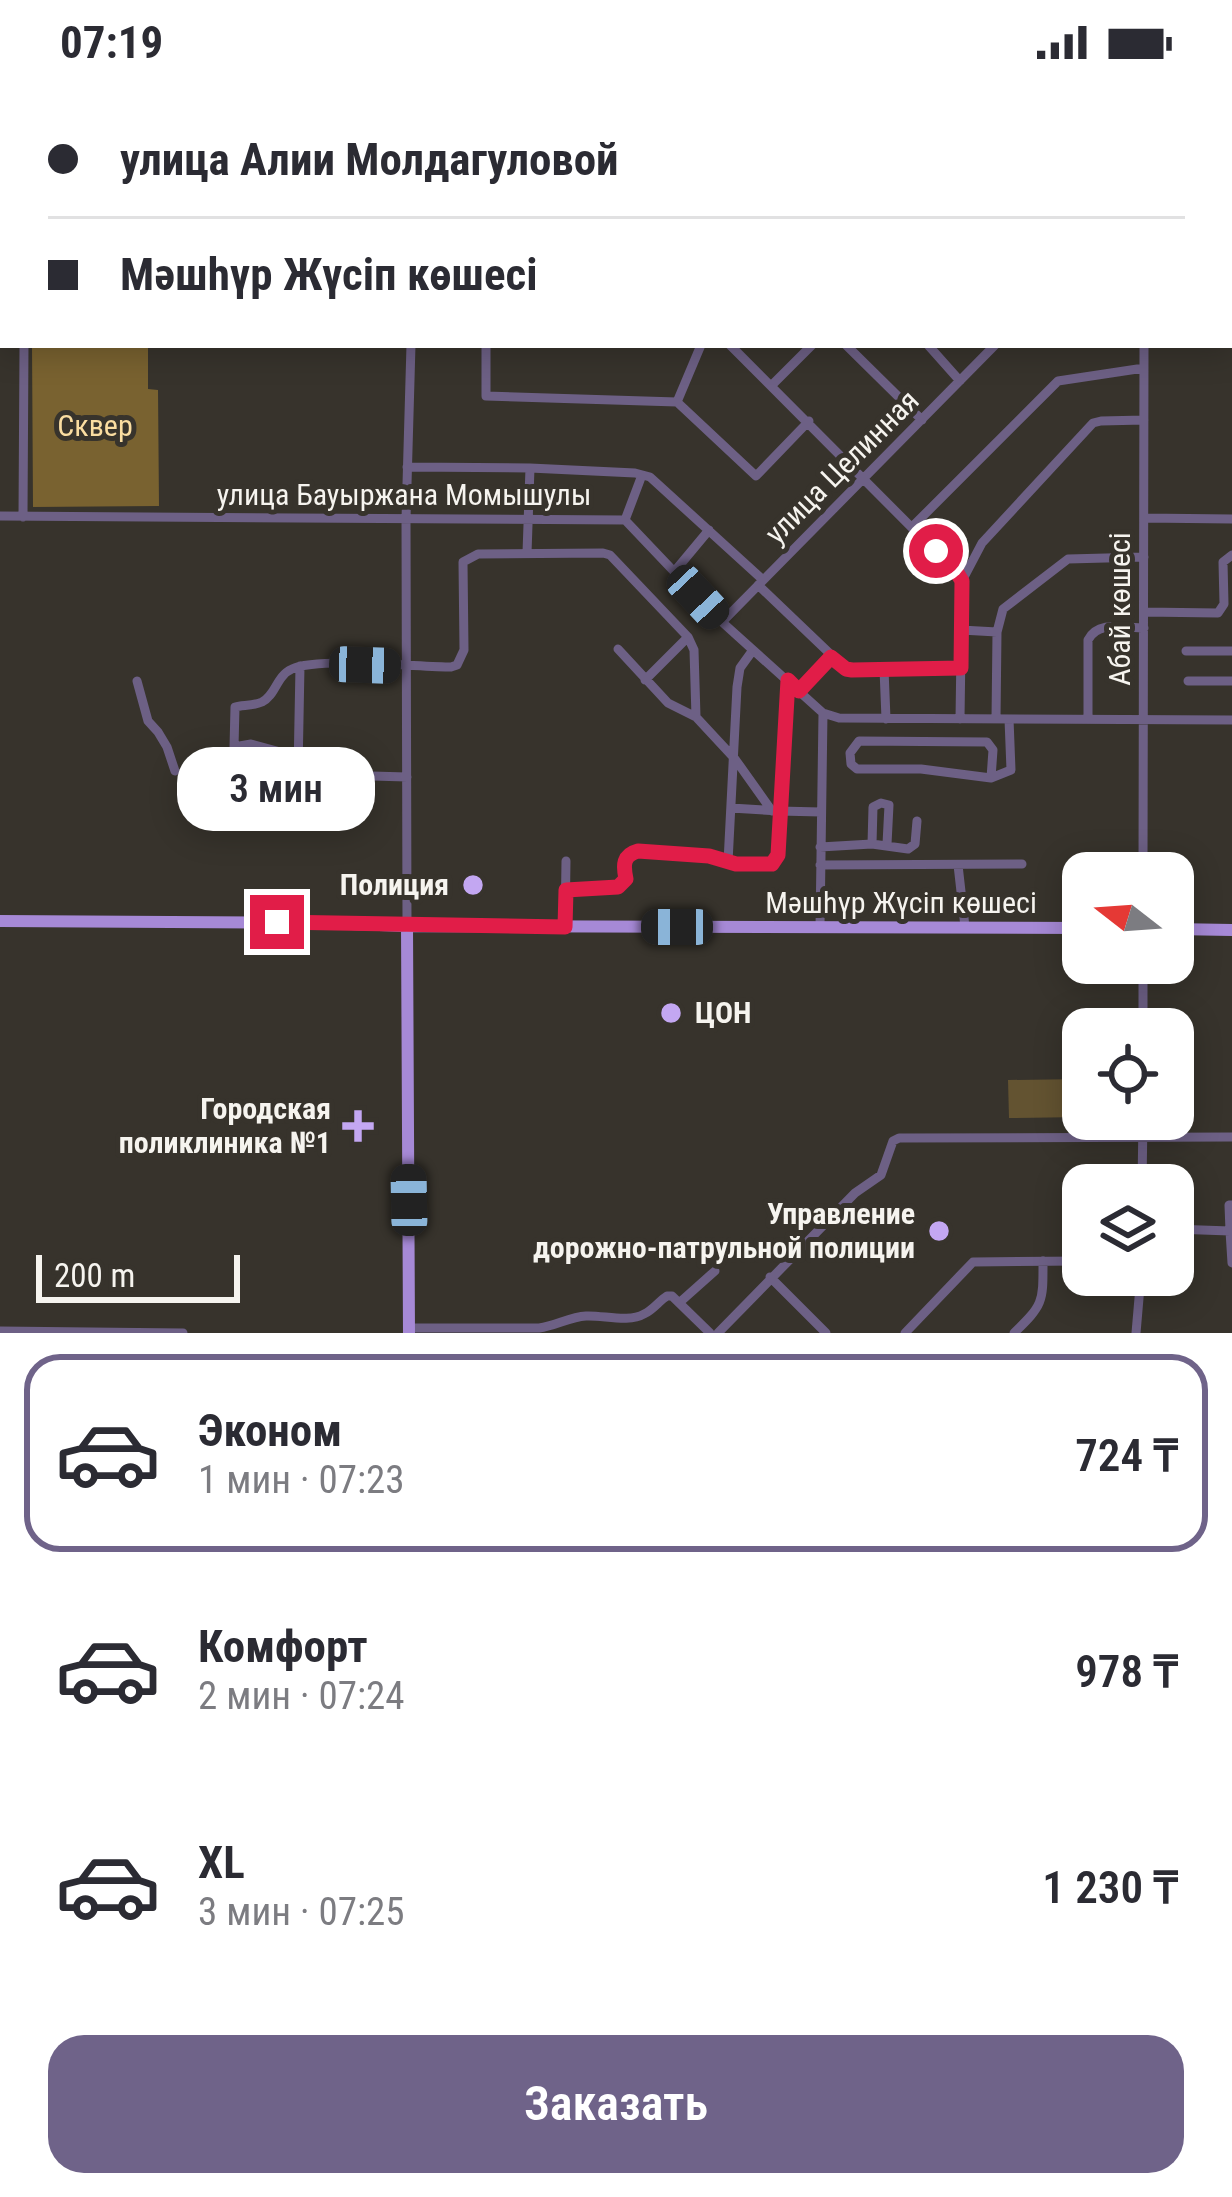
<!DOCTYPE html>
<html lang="ru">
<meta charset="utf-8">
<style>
body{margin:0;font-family:"Roboto Condensed",sans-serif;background:#f2f2f3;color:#2b2b33;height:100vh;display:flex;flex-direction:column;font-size:45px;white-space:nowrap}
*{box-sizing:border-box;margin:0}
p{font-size:39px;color:#7c7c81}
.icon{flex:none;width:66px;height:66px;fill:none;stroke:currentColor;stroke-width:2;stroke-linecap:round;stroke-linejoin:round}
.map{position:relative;height:1249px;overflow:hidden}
.sheet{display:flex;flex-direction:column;background:#fff;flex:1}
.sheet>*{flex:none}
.top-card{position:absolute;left:0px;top:0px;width:1233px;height:264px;box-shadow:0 6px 30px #0003;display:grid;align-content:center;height:264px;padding:0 48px;background:#fff}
.needle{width:78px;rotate:287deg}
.tools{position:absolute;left:1062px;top:768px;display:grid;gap:24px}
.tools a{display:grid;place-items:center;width:132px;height:132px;border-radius:24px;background:#fff;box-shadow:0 6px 30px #0003;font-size:60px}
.scale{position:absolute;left:36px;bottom:30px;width:204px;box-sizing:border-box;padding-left:12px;border:6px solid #f6f4ef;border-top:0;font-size:33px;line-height:42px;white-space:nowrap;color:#f6f4ef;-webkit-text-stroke:9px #37332c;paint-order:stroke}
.end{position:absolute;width:54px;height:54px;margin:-27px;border:15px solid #e11d48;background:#fff;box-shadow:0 0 0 6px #fff}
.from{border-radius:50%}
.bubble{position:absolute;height:84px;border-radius:36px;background:#fff;box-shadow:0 6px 30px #0003;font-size:39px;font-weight:600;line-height:84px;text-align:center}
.car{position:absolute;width:36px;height:72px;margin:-36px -18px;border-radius:15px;box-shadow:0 0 9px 3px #0007;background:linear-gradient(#222 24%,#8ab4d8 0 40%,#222 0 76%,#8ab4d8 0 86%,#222 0)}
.top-card b{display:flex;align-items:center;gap:42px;height:114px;font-size:45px}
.top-card b+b{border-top:3px solid #e1e1e2}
.top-card i{width:30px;height:30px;background:#2b2b33}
ul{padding:21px 0 0;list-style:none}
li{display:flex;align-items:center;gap:36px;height:198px;margin:0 24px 18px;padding:0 24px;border:6px solid transparent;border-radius:36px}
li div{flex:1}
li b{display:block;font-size:45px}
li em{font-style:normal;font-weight:600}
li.current{border-color:#6f6389}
li>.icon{width:108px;height:108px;stroke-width:1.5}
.primary-button{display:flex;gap:24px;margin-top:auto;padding:24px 48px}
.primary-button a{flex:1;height:138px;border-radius:36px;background:#6f6389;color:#fff;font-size:48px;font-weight:600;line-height:138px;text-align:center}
.status{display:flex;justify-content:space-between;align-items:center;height:84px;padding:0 60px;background:#fff;direction:ltr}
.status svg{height:33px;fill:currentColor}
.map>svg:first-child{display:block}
.green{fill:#635331}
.forest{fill:#796230}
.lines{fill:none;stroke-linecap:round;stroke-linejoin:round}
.minor{stroke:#6d6085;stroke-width:9}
.major{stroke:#a689d6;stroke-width:12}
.route{stroke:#e11d48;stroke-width:15}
.poi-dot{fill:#c3a7f2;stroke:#37332c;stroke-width:4.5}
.labels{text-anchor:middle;stroke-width:10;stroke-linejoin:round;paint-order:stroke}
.park-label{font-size:30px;fill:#fadda1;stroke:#37332c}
.street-label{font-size:30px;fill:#f6f4ef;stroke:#37332c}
.poi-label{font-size:30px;font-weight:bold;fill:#f6f4ef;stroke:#37332c;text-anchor:end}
</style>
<div class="status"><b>07:19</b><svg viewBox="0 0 49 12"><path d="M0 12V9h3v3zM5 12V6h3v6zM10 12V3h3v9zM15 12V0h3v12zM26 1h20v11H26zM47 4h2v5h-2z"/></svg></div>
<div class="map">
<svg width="1232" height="1249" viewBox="0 0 1232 1249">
<rect width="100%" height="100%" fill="#37332c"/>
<!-- green -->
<path class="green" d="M1083,995V1033L1009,1034L1008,996Z"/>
<!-- forest -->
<path class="forest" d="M32,261H148V305L158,306L159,422L33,423Z"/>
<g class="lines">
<!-- minor -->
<path class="minor" d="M560,0V3
M28,3V0
M413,3V0
M1145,3V0
M0,234H3
M1230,238H1232
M486,261V312L677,318
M701,261L677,318L756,392L809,337
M730,261L955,487L962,497L960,635
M846,261L922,336
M928,261L960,297
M772,301L812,261
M407,383L530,384L635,389L650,393L763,496
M0,432L625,436L722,538L823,629L839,634L1232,636
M23,433L24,261
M1144,434L1232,435
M625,436L642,391
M912,443L1058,297L1144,284
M527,469L530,384
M674,488L709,446
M962,497L982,459L1093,339L1101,337L1144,336
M758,501L846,585L961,584
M1144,528L1218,529L1224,520L1223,478L1232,471
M722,538L995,261
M961,546L997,548L1003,525L1068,475L1144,473
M618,565L668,619L696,633
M1186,567H1232
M884,585L886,635
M645,596L688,553
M137,597L148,637L158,648L167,663L175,687
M1188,597H1232
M799,607L831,573
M996,635L997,548
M1088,635V556C1098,536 1124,544 1144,544
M298,688L300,582
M407,693L301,690L284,669L251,660L234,663L235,623C243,621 253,622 262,618C276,611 276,592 292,585C317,573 418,583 451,583L457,581L464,566L463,478L478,470L603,469L610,471L688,553L694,566L696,633L735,675L772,727
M991,694L993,666L987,658L859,657L850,669L851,680L857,685H921L991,694L1011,686L1009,635
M731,724L779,727L787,596
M872,760L873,723L881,719L889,721L887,760
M820,763L872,760L908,765L915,760L917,737
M728,778L737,603L740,584L753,566
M820,781L1022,780
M958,781L965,843
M1143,789L1144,261
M566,806L618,803L625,795V774C647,758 706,773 732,779C745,781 759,780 772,780L778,771L779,727L821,728
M407,842L406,435L411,261
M565,843L566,777
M820,843L823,629
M1143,945V879
M1142,1101L1143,1035
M1173,1145L1230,1147L1229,1121H1232
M1230,1147L1232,1179
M770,1193L826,1249
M679,1219L715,1187
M409,1244H539C556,1242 569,1233 586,1232C603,1231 629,1239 644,1230C653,1226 659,1217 667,1212H672L710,1249
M0,1247L183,1249
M718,1249L855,1109L881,1091L893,1057L899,1054L1232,1053
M905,1249L973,1178L1083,1177
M1014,1249C1044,1220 1043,1218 1043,1177
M1136,1249L1141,1191"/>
<!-- major -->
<path class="major" d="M0,837L323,839L407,842L1083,844
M407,842L409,1249
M1173,845L1232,846"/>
</g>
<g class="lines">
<!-- route -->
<path class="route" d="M277,838L565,843L566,806L618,803L626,795C623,781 623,771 638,767L709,772L736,780H772L778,771L788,596L799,607L831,573L846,585L852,586L961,584L962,497L956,487L936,467"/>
</g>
<!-- markers -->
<g class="poi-dot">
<circle cx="473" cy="801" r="12"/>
<circle cx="671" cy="929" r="12"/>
<path d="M352 1024h12v12h12v12h-12v12h-12v-12h-12v-12h12z"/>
<circle cx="939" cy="1147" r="12"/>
</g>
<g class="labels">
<!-- park labels -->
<g class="park-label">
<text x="95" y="352">Сквер</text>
</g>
<!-- street labels -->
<g class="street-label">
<text transform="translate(842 383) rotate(-45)" y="10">улица Целинная</text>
<text x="404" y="421">улица Бауыржана Момышулы</text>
<text transform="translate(1120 525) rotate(-90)" y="10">Абай көшесі</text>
<text x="901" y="829">Мәшһүр Жүсіп көшесі</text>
</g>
<!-- poi labels -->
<g class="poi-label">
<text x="449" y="811">Полиция</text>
<text x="695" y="939" text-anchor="start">ЦОН</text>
<text x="331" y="1035">Городская<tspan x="331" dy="34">поликлиника №1</tspan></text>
<text x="915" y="1140">Управление<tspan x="915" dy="34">дорожно-патрульной полиции</tspan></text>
</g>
</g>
</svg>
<div class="tools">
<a><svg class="needle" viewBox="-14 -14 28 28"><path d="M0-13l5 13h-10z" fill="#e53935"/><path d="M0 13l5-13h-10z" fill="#7c7c81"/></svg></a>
<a><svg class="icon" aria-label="locate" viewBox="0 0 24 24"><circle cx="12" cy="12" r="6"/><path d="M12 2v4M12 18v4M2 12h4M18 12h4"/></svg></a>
<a><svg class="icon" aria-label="layers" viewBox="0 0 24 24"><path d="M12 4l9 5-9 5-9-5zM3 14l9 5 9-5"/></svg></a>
</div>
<div class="scale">200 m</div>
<i class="end from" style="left:936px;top:467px"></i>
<i class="end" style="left:277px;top:838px"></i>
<div class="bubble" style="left:177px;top:663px;width:198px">3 мин</div>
<i class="car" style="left:698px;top:513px;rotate:137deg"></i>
<i class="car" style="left:365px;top:581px;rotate:92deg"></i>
<i class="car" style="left:677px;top:843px;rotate:270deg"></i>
<i class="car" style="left:409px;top:1116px;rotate:359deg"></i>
<div class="top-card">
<b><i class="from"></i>улица Алии Молдагуловой</b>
<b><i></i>Мәшһүр Жүсіп көшесі</b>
</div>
</div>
<section class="sheet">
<ul>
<li class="current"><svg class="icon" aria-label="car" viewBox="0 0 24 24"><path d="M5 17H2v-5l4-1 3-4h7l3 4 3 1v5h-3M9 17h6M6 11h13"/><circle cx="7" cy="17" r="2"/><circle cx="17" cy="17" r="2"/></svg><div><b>Эконом</b><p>1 мин · 07:23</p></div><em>724 ₸</em></li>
<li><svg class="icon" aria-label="car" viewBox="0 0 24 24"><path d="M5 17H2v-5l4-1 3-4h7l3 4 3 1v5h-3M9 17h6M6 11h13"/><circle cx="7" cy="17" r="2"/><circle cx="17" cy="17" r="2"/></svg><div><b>Комфорт</b><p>2 мин · 07:24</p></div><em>978 ₸</em></li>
<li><svg class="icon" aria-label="car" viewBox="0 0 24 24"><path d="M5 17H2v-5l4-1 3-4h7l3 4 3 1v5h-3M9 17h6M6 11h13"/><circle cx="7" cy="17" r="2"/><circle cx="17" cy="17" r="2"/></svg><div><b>XL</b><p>3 мин · 07:25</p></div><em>1 230 ₸</em></li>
</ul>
<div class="primary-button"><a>Заказать</a></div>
</section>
